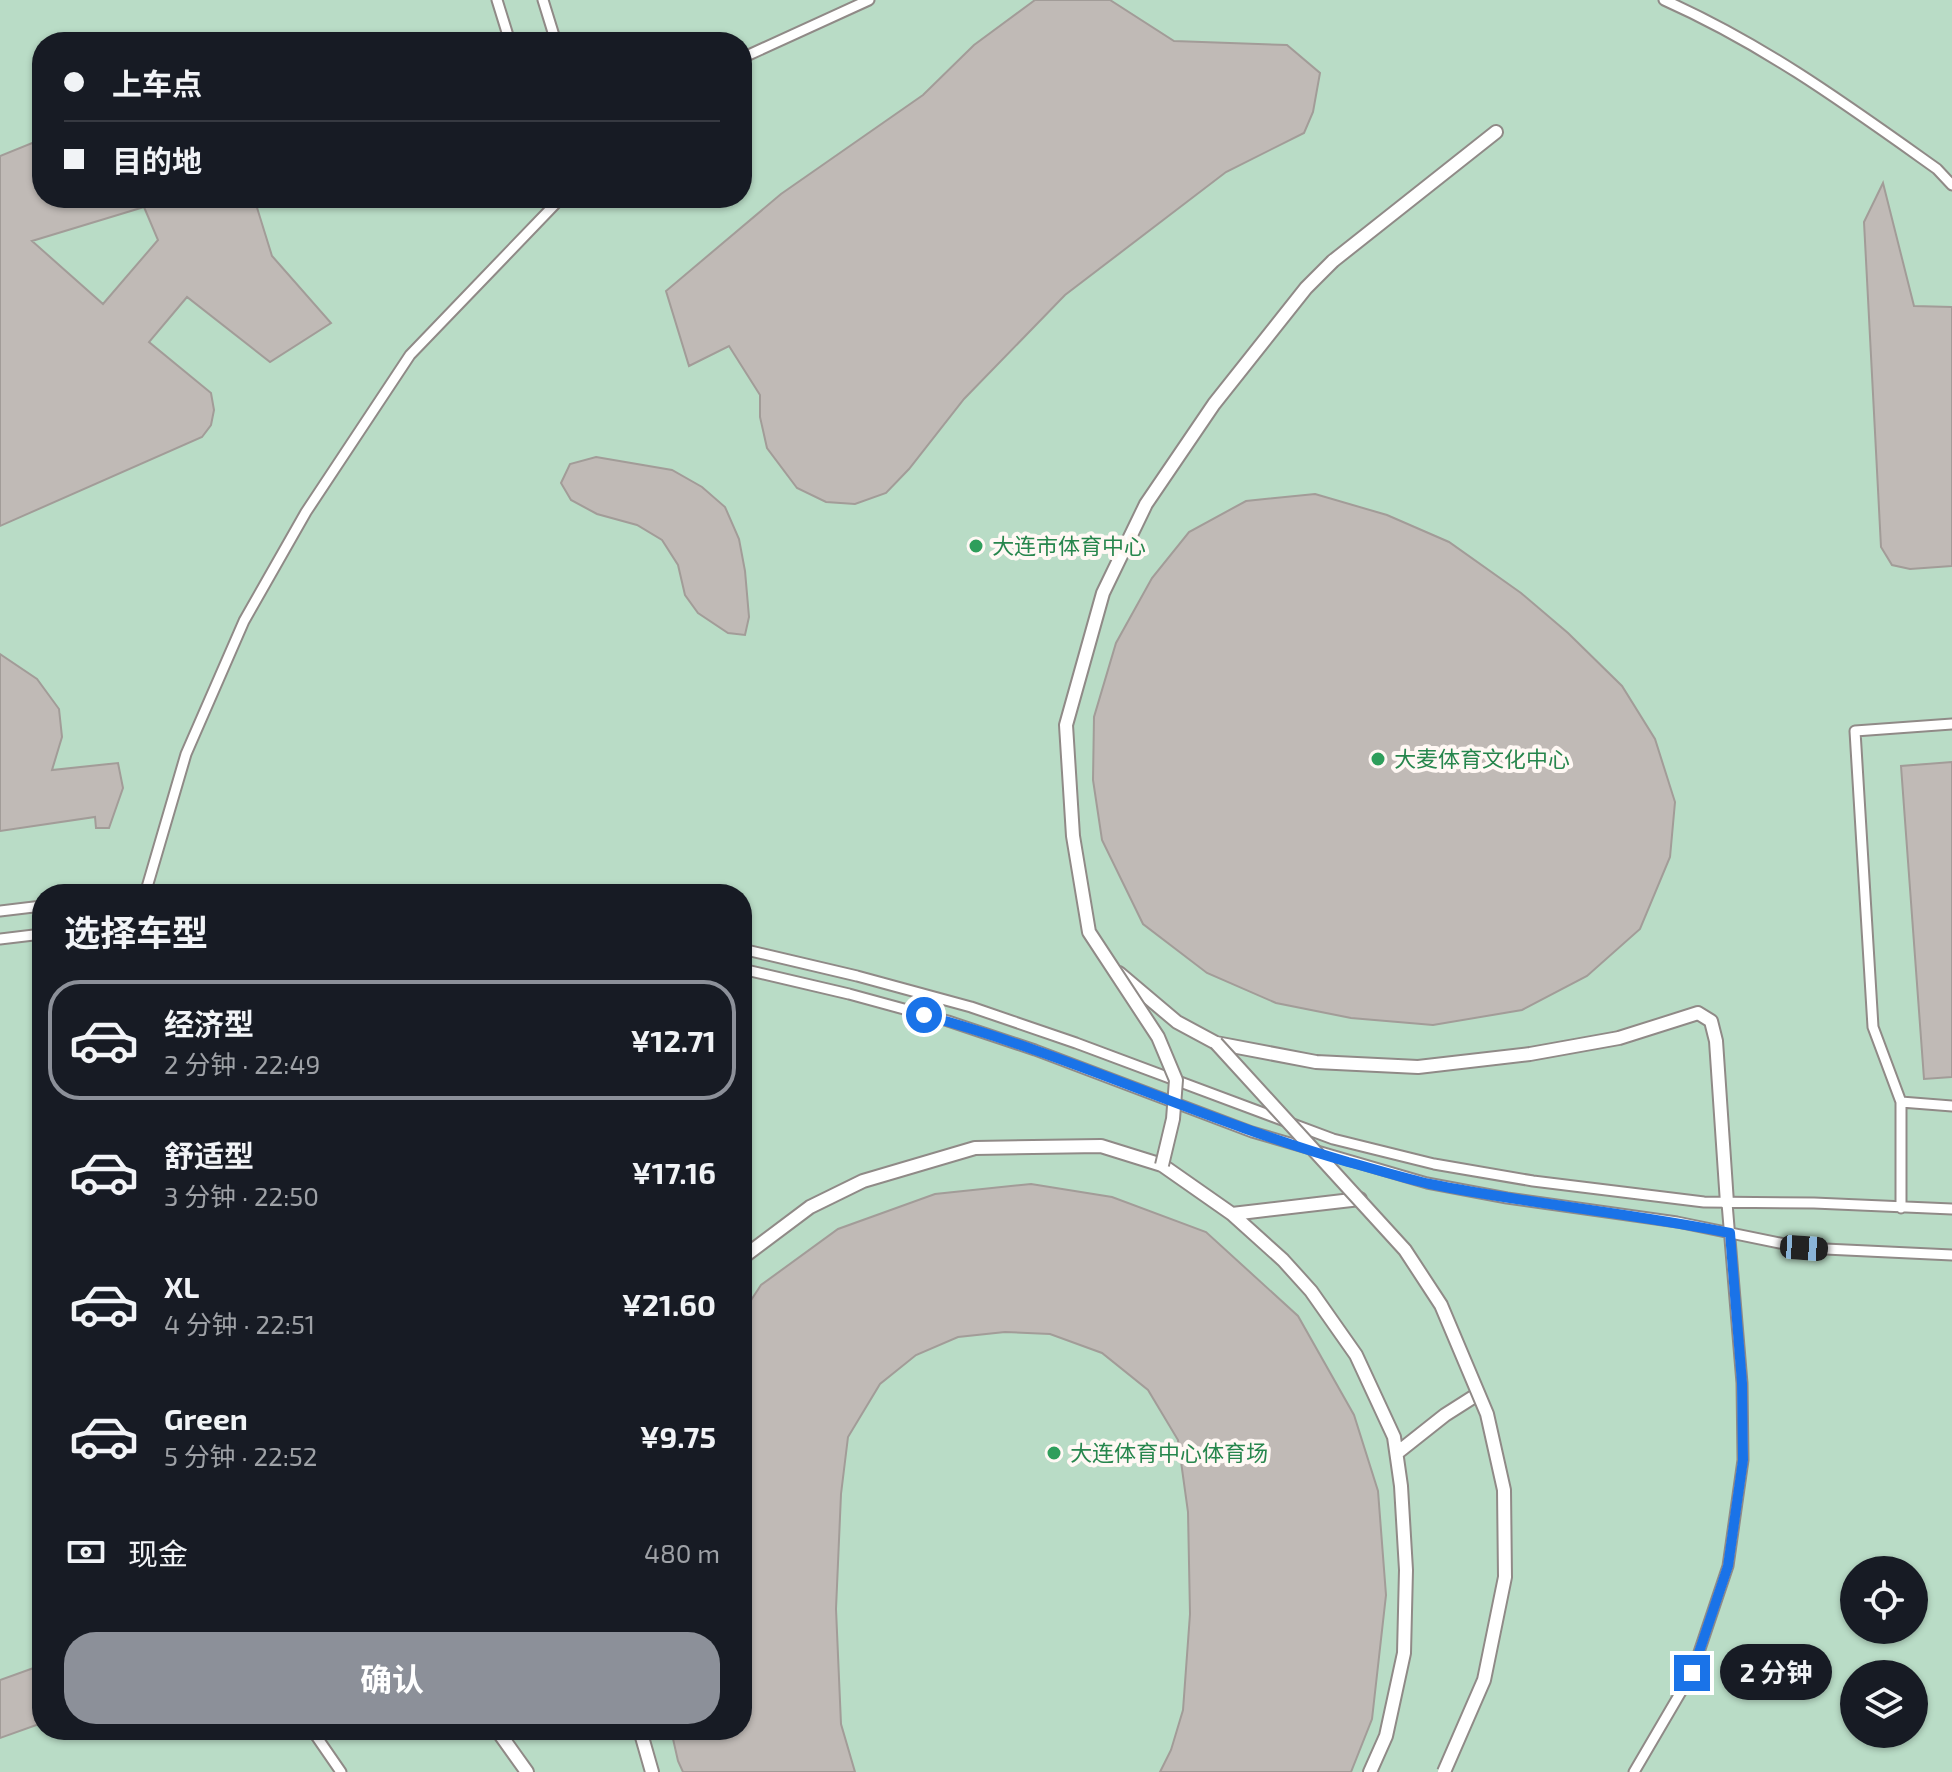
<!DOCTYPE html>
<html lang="zh">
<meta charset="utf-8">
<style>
body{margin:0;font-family:"Exo 2","Noto Sans SC",sans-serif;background:#20242c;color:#f1f3f6;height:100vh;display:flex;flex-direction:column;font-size:30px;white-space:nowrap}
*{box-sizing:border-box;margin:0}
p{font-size:26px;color:#9ea1a6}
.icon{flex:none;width:44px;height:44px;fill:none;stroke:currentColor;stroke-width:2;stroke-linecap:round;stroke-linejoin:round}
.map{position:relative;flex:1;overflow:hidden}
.details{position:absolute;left:32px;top:884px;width:720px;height:856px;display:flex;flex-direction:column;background:#171b24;border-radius:32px;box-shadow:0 2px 6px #0004}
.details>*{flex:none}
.guide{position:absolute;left:32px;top:32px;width:720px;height:176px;border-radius:32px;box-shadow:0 2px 6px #0004;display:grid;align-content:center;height:176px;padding:0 32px;background:#171b24}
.buttons{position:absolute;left:1840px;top:1556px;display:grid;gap:16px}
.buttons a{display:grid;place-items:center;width:88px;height:88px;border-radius:50%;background:#171b24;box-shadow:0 2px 6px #0004;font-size:40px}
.end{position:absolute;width:36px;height:36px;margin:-18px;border:10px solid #1a73e8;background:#fff;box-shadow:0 0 0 4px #fff}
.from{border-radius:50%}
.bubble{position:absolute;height:56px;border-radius:28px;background:#171b24;box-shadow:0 2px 6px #0004;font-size:26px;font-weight:700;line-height:56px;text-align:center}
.car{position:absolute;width:24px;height:48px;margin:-24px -12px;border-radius:10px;box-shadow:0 0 6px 2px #0007;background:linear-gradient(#222 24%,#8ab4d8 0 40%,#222 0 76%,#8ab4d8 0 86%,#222 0)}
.guide b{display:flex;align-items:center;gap:28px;height:76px;font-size:30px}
.guide b+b{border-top:2px solid #363941}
.guide i{width:20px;height:20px;background:#f1f3f6}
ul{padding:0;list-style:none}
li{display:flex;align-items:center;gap:24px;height:120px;margin:0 16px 12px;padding:0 16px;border:4px solid transparent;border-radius:32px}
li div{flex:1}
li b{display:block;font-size:30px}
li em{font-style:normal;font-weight:700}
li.on{border-color:#8c9099}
li>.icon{width:72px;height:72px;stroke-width:1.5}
h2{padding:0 32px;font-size:36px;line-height:96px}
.pay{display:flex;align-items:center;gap:20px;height:88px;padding:0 32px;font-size:30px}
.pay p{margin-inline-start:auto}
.button{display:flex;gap:16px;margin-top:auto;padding:16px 32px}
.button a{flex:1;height:92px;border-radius:32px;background:#8c9099;color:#fff;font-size:32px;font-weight:700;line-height:92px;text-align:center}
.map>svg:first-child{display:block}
.green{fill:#b9dcc6;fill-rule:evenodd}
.building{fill:#c0bab6;stroke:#a29c98;stroke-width:2;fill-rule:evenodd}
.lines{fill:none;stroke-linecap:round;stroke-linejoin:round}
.service-casing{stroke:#908a87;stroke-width:13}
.pedestrian-casing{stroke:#908a87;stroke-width:16}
.service{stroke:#fff;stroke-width:9}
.pedestrian{stroke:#fff;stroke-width:12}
.pedestrian-bridge-casing{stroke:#908a87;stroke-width:16;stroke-linecap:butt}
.pedestrian-bridge{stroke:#fff;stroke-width:12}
.route{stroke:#1a73e8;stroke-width:10}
.leisure-dot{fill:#2e9e5b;stroke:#fff8f4;stroke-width:3}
.labels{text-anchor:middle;stroke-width:8;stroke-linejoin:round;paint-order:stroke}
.leisure-label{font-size:22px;fill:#27864d;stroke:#fff8f4;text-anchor:start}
</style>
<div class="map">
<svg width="1952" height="1772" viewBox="0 0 1952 1772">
<rect width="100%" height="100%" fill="#fff8f4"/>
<!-- green -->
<path class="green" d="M0,0H1952V1772H0ZM42,42H742V198H42ZM42,894H742V1730H42ZM1854,1570H1914V1630H1854ZM1854,1674H1914V1734H1854Z"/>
<!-- building -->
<path class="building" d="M1035,0H1110L1174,41L1287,45L1320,73L1313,112L1304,133L1226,172L1065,295L964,399L909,469L886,493L855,504L826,502L797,488L767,448L760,417V395L729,346L689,366L666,291L781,194L923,95L974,45Z
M42,139V198H254L272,256L331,323L270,362L187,297L149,342L211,393L214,410L211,425L202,437L0,526V156ZM144,207L158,240L103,304L32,241Z
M1883,183L1914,306L1952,307V566L1910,569L1892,565L1881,547L1864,222Z
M596,457L672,470L702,487L725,507L739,539L745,571L749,617L745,635L728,633L698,613L685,595L678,565L662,540L637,525L597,514L571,500L561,483L570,464Z
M1315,494L1387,515L1449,542L1521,593L1568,633L1622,686L1655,739L1675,802L1670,857L1640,929L1587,976L1522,1010L1433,1025L1351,1018L1276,1003L1207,973L1143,924L1102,840L1093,780L1094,717L1116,643L1152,578L1189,532L1246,501Z
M0,654L37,679L59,709L62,737L52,770L118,763L123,788L109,828H96L95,817L0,831Z
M1952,762V1077L1924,1079L1901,766Z
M1031,1184L1112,1197L1206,1232L1298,1316L1354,1415L1378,1491L1386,1595L1372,1719L1351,1772H1160L1171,1750L1183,1710L1190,1614L1188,1512L1178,1440L1148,1390L1102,1353L1050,1334L1005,1332L958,1337L916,1355L880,1384L848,1437L841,1494L836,1609L841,1724L855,1772H683L678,1761L671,1730H742V1314L761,1285L838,1229L935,1194Z
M42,1665V1723L0,1738V1680Z"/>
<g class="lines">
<defs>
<path id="service" d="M497,0L510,42
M543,0L556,42
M1664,0C1765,45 1847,105 1937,169L1952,185
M742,58L869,0
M145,894L186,754L244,621L306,512L410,355L561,198
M0,911L42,906
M0,939L42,934
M742,949L857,976L971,1007L1076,1043L1333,1139L1434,1164L1533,1181L1704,1202L1814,1203L1952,1209
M742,969L849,994L948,1021L1035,1050L1252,1132L1427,1183L1507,1198L1677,1222L1804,1248L1952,1255
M1901,1102L1952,1106
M1901,1208V1102L1873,1027L1855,731L1952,724
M312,1730L341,1772
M1634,1772L1692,1673L1728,1566L1743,1460L1742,1383L1727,1203"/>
<path id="pedestrian" d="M1333,261L1496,132
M1119,973L1177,1022L1216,1043L1316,1062L1418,1067L1530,1054L1619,1038L1698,1013L1711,1021L1716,1041L1727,1203
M1232,1214L1360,1199
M742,1258L810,1207L863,1181L975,1148L1101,1146L1162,1165L1232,1214L1283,1260L1311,1291L1356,1355L1394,1437L1401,1486L1406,1570L1404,1653L1386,1736L1370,1772
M1397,1453L1445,1415L1478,1394
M497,1730L527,1772
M640,1730L652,1772"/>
</defs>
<!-- service casing -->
<use href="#service" class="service-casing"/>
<!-- pedestrian casing -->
<use href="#pedestrian" class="pedestrian-casing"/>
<!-- service -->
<use href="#service" class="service"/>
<!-- pedestrian -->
<use href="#pedestrian" class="pedestrian"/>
<defs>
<path id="pedestrian-bridge" d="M1216,1043L1405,1250L1441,1305L1487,1414L1504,1490L1505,1577L1484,1680L1444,1772
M1162,1165L1173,1119L1176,1080L1158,1037L1089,932L1073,836L1066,725L1103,593L1146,504L1214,404L1306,288L1333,261"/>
</defs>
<!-- pedestrian-bridge casing -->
<use href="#pedestrian-bridge" class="pedestrian-bridge-casing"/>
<!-- pedestrian-bridge -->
<use href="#pedestrian-bridge" class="pedestrian-bridge"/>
</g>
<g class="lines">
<!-- route -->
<path class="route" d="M924,1015C1068,1054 1204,1121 1348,1162C1375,1169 1403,1178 1430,1184C1529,1204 1631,1213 1730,1233L1742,1383L1743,1460L1728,1566L1692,1673"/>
</g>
<!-- markers -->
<g class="leisure-dot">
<circle cx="976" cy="546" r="8"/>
<circle cx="1378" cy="759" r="8"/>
<circle cx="1054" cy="1453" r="8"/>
</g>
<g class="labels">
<!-- leisure labels -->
<g class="leisure-label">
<text x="992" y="554">大连市体育中心</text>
<text x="1394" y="767">大麦体育文化中心</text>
<text x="1070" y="1461">大连体育中心体育场</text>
</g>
</g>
</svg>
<div class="buttons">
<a><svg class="icon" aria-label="locate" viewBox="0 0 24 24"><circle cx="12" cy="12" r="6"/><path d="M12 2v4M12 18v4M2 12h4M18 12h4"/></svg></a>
<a><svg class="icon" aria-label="layers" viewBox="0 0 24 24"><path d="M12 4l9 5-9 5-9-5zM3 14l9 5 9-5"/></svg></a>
</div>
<i class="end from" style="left:924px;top:1015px"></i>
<i class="end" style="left:1692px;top:1673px"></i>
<div class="bubble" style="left:1720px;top:1644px;width:112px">2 分钟</div>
<i class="car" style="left:1804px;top:1248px;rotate:94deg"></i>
<div class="guide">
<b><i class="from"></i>上车点</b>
<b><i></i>目的地</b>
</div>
<section class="details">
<h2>选择车型</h2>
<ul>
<li class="on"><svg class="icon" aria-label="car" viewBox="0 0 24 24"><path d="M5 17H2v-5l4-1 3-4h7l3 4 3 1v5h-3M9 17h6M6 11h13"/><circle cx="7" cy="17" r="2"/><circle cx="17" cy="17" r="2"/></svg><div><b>经济型</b><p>2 分钟 · 22:49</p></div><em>¥12.71</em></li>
<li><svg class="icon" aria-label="car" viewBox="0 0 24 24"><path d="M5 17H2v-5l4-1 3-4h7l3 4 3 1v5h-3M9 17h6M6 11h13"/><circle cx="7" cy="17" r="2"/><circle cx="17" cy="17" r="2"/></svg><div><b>舒适型</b><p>3 分钟 · 22:50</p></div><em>¥17.16</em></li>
<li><svg class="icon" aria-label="car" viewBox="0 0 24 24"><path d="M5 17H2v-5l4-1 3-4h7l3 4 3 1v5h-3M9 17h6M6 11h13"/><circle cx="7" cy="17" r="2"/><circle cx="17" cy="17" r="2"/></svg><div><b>XL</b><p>4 分钟 · 22:51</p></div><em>¥21.60</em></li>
<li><svg class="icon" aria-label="car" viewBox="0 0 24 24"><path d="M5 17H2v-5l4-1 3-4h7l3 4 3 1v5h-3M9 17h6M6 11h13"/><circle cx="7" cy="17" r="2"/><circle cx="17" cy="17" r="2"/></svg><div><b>Green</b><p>5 分钟 · 22:52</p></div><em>¥9.75</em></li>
</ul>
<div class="pay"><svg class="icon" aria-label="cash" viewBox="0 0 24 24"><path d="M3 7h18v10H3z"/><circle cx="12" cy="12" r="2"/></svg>现金<p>480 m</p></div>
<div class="button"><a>确认</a></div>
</section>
</div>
